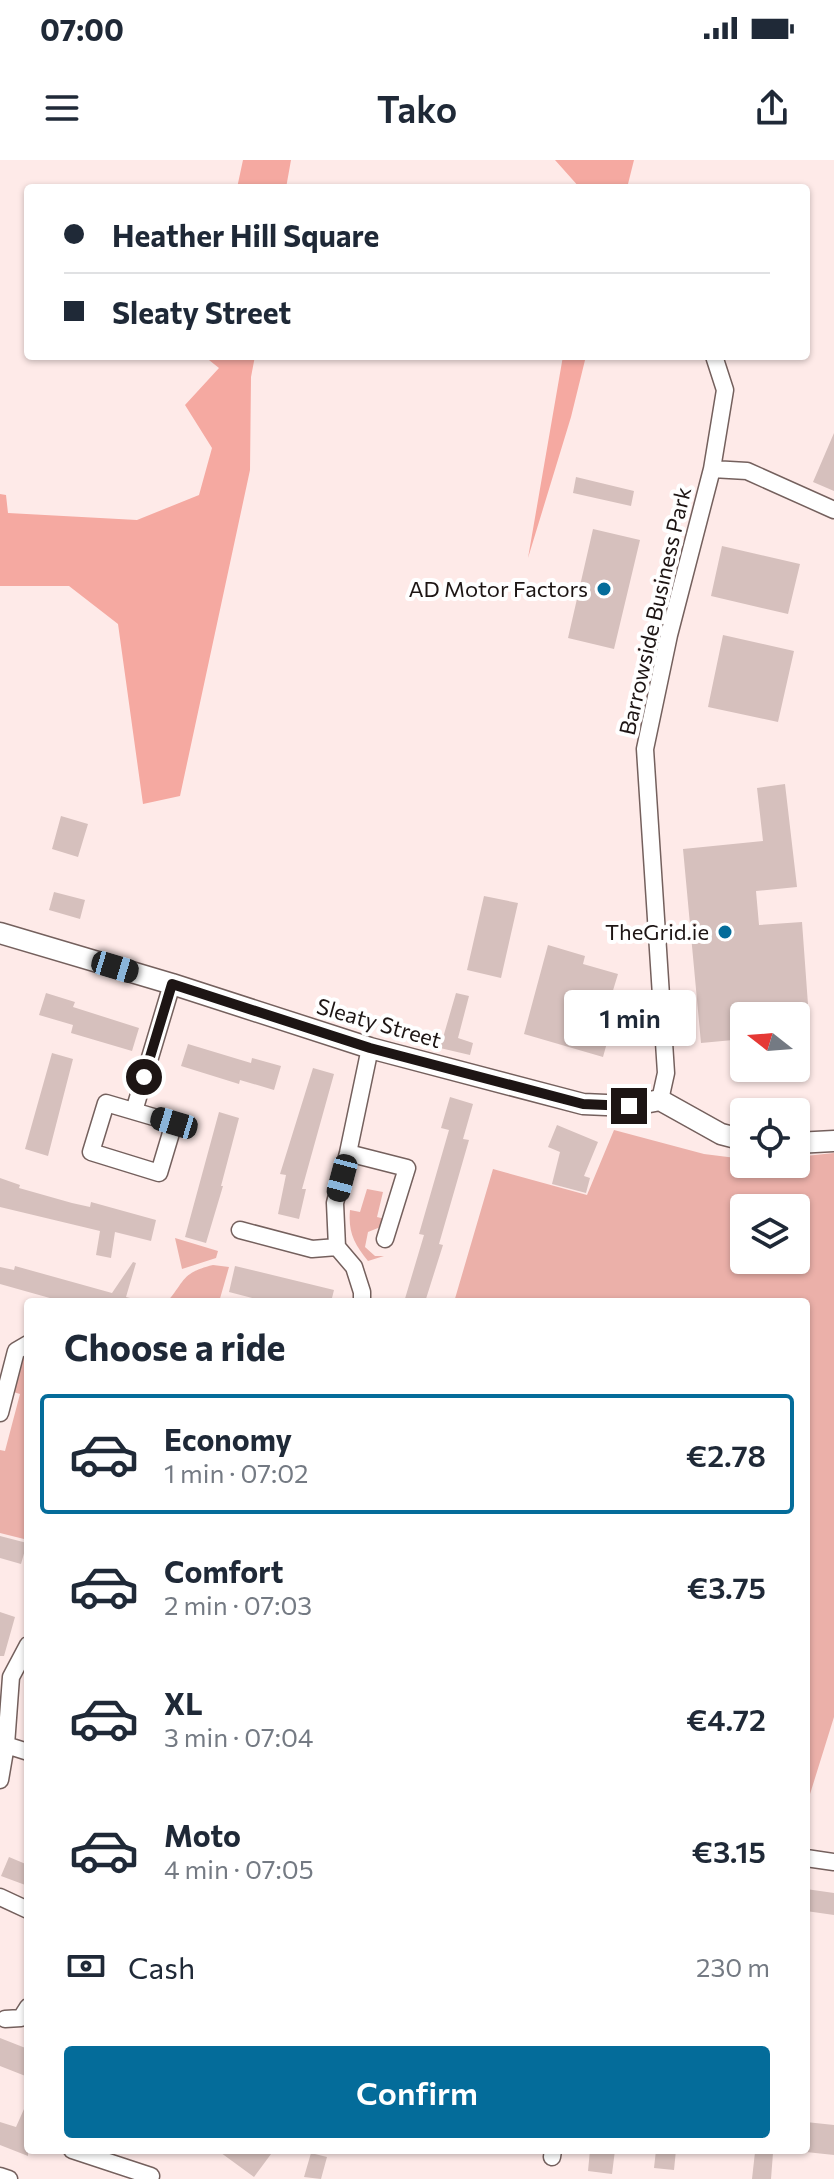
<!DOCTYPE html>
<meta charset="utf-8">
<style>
body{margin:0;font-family:Commissioner,sans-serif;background:#f2f2f3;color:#1f2937;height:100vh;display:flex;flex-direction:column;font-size:30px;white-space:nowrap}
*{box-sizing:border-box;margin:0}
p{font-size:26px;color:#747a83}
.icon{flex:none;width:44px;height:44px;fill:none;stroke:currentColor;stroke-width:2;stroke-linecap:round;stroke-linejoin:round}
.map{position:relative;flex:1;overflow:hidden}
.drawer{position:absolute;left:24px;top:1138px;width:786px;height:856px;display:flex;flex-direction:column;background:#fff;border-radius:8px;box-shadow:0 2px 6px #0004}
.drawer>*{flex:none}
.top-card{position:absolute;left:24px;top:24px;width:786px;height:176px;border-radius:8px;box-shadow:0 2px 6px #0004;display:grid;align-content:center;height:176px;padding:0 40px;background:#fff}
.needle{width:52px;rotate:287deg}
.controls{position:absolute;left:730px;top:842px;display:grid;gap:16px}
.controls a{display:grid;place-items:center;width:80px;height:80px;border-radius:8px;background:#fff;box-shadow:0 2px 6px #0004;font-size:40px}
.end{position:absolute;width:36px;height:36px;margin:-18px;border:10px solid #1d1514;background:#fff;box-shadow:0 0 0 4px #fff}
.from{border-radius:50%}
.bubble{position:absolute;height:56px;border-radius:8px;background:#fff;box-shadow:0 2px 6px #0004;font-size:26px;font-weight:600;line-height:56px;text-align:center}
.car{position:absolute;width:24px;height:48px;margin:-24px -12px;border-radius:10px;box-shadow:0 0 6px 2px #0007;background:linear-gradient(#222 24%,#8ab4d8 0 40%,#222 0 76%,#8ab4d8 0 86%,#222 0)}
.top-card b{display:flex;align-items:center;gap:28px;height:76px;font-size:30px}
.top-card b+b{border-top:2px solid #e0e1e3}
.top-card i{width:20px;height:20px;background:#1f2937}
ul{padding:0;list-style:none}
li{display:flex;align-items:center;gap:24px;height:120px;margin:0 16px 12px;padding:0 24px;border:4px solid transparent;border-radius:8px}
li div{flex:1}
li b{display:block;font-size:30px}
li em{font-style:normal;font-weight:600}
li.current{border-color:#046c9a}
li>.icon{width:72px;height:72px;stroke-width:1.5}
h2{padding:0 40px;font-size:36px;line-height:96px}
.pay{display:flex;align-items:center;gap:20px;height:88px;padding:0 40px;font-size:30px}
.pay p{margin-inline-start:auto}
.button{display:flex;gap:16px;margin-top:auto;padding:16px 40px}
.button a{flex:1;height:92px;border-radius:8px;background:#046c9a;color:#fff;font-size:32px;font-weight:600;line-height:92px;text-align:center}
.status{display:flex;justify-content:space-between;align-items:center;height:56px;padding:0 40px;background:#fff;direction:ltr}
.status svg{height:22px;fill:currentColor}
header{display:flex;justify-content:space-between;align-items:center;height:104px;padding:0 40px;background:#fff;font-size:36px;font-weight:600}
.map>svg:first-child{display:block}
.green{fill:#ebb0a9;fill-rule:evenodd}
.forest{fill:#f5a9a1}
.building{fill:#d6c0bd}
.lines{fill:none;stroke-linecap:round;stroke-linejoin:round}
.minor-casing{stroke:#74605d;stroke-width:19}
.tertiary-casing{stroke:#74605d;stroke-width:23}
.minor{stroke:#fff;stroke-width:16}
.tertiary{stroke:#fff;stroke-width:20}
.route{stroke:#1d1514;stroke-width:10}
.poi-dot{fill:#046c9a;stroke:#fff;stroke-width:3}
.labels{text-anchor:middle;stroke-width:8;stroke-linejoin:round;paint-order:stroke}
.poi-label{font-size:22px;fill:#1d1514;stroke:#fff;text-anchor:end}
.street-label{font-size:22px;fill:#1d1514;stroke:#fff}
</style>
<div class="status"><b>07:00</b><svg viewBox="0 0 49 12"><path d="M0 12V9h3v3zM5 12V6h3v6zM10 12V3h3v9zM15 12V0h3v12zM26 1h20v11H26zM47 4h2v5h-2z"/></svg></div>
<header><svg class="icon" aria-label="menu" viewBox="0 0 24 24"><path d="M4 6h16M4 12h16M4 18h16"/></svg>Tako<svg class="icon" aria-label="share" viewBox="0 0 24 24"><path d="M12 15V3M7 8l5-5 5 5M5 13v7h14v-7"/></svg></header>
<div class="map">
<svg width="834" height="2019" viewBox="0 0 834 2019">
<rect width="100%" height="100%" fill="#feeae8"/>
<!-- green -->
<path class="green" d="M614,970L704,994L744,999V1004H796V997L834,993V1557L806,1647V1142H454L493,1009L587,1035ZM744,1048H796V1100H744Z
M367,1029L383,1032L377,1057L389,1060L383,1066L368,1072L365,1087L375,1096H384L368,1101C354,1084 348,1072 350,1050L360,1052Z
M175,1078L218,1091L216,1098L182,1109Z
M213,1105L229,1107L219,1142H167C186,1120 181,1113 213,1105Z
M28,1191V1380L0,1373V1290L5,1291L20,1234L10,1231L20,1195Z"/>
<!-- forest -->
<path class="forest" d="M243,0H291L286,28H237Z
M555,0H634L627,28H580Z
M204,196H255L251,217L250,310L180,636L143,644L118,464L69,426H0V334L6,335L8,353L137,360L199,335L212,288L185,245L219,208Z
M563,196H586L571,257L528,398Z"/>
<!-- building -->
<path class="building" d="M834,273V331L813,322Z
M576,317L634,331L631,346L573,333Z
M593,369L640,380L614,489L568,478Z
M722,386L800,404L788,454L711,436Z
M723,475L794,491L778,562L708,547Z
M785,624L797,727L756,731L759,765L802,762L810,872L796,873V856H744V879L701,883L683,689L763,681L757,628Z
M61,656L88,664L78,697L52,689Z
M54,732L85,740L80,759L49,750Z
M484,736L518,743L501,818L467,810Z
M548,785L585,796L583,804L618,814L611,837L619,840L603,897L524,874Z
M46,833L75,842L73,847L139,868L132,891L71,873L73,865L39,855Z
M456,833L469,836L458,878L473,883L470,895L440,888Z
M188,884L251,903L252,898L281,906L274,930L240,920L239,924L181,906Z
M52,893L73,899L48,996L25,989Z
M313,908L334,914L302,1029H306L299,1059L278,1054L286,1015L280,1014Z
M450,937L473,944L463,979L469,980L439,1084L443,1085L425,1142H404L424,1075L419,1074L449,970L441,968Z
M219,952L239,958L221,1026H223L206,1083L185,1077Z
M557,965L598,982L584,1016L590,1018L586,1033L552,1024L560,992L548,987Z
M0,1018L20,1025L19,1028L72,1043L90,1047L91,1042L156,1060L151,1081L115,1072L111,1098L96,1095L100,1071L0,1047Z
M133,1102L136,1103L126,1137L130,1138V1142H64L0,1124V1107L14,1110L15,1106L112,1133Z
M235,1106L334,1130L331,1142H267L229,1132Z
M0,1376L27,1383L21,1404L0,1398Z
M0,1452L15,1457L4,1496H0Z
M9,1697L28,1705V1726L1,1716Z
M806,1729L834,1733V1755L806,1751Z
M0,1878L28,1889V1917L0,1906Z
M28,1940V1996L0,1985V1962L16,1967Z
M806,1962L834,1965V1995L806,1992Z
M217,1990H274L254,2017Z
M590,1990H615L612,2014L588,2011Z
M656,1990H676L674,2010L654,2008Z
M755,1992L773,1993L771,2019H752Z
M311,1993L327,1997L321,2019L304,2017Z"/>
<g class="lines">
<defs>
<path id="minor" d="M712,309L725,230L714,196
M660,940L666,913L645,589L669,475L712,309L747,311L834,350
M106,943L174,963L159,1013L91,992Z
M134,951L172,824
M348,993L407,1008L385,1079
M240,1070L312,1089L337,1087
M362,1142V1132L354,1107L337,1087L335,1043L348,993L370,888
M0,1253L16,1191L28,1184
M6,1585L28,1592
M0,1620L6,1585L11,1517L28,1485
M806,1698L834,1702
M0,1737L28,1750
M5,1859L21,1858L28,1847
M72,1990L151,2016
M552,1997L553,1990
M0,2016L9,2019"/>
<path id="tertiary" d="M0,773L172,824L370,888L583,944L629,946L660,940L721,974L744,980
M796,983L834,981"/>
</defs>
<!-- minor casing -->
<use href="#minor" class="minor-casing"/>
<!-- tertiary casing -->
<use href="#tertiary" class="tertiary-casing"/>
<!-- minor -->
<use href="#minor" class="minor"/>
<!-- tertiary -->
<use href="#tertiary" class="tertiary"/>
</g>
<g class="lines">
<!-- route -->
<path class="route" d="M144,917L172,824L370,888L583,944L629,946"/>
</g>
<!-- markers -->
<g class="poi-dot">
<circle cx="604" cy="429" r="8"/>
<circle cx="725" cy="772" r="8"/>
</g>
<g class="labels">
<!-- poi labels -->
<g class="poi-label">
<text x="588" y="437">AD Motor Factors</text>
<text x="709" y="780">TheGrid.ie</text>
</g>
<!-- street labels -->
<g class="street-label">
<text transform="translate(655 451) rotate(-77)" y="8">Barrowside Business Park</text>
<text transform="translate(379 863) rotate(16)" y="8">Sleaty Street</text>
</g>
</g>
</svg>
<div class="controls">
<a><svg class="needle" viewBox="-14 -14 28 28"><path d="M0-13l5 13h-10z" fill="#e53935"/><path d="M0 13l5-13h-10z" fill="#747a83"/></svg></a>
<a><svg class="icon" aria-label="locate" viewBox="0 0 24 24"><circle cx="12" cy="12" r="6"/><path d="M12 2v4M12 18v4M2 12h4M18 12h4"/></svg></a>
<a><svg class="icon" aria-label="layers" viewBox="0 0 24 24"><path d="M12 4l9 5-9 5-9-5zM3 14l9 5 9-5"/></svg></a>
</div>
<i class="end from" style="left:144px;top:917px"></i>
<i class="end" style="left:629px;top:946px"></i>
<div class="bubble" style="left:564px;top:830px;width:132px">1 min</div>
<i class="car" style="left:115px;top:807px;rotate:107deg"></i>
<i class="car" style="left:174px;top:963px;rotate:287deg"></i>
<i class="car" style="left:342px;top:1018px;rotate:195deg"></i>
<div class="top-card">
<b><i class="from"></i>Heather Hill Square</b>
<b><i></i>Sleaty Street</b>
</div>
<section class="drawer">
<h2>Choose a ride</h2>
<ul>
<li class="current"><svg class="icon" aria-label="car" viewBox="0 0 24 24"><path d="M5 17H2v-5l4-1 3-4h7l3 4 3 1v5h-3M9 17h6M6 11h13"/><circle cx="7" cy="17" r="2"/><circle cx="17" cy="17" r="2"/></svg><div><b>Economy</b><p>1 min · 07:02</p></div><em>€2.78</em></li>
<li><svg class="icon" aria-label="car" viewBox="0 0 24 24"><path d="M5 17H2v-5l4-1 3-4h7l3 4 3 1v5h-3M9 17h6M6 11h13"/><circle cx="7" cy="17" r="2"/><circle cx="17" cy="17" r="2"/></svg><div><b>Comfort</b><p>2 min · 07:03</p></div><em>€3.75</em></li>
<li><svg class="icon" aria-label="car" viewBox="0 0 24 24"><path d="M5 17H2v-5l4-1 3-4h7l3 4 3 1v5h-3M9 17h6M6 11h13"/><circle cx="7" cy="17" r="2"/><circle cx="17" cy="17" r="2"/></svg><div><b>XL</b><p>3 min · 07:04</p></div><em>€4.72</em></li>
<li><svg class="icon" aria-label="car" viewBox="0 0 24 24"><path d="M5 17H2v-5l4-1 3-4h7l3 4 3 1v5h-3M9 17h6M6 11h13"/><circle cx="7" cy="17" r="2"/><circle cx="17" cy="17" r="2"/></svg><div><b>Moto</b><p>4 min · 07:05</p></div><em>€3.15</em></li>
</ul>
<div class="pay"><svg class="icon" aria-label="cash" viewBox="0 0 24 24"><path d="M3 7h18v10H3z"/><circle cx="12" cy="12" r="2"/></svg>Cash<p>230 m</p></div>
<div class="button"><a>Confirm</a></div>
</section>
</div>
